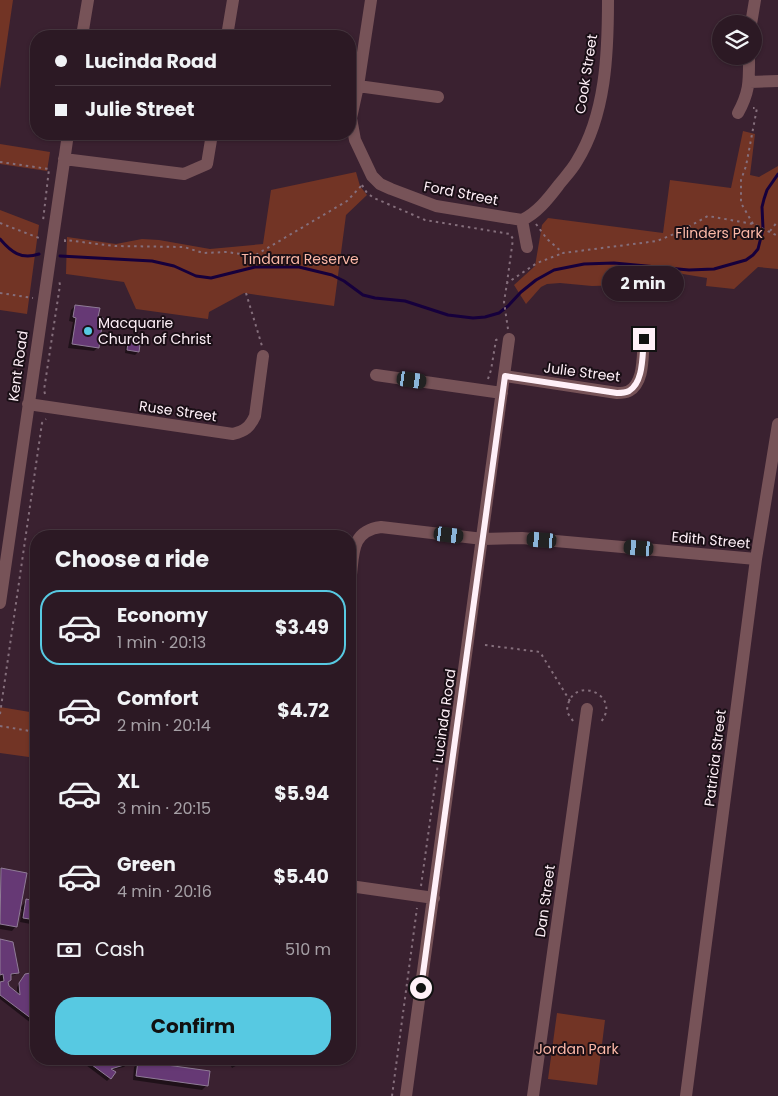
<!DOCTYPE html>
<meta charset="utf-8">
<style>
body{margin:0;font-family:Poppins,sans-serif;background:#34222c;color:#f1f3f6;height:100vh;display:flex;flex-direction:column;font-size:19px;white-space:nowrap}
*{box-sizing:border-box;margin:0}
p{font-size:16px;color:#a6a0a6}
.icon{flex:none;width:28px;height:28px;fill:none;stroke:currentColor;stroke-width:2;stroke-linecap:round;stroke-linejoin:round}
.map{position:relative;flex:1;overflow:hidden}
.panel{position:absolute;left:30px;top:530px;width:326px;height:535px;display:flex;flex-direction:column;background:#2c1924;border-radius:20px;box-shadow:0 1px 4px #0004,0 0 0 1px #483841}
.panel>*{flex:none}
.hud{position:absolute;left:30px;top:30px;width:326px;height:110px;border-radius:20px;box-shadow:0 1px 4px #0004,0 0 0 1px #483841;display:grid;align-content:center;height:110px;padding:0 25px;background:#2c1924}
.fabs{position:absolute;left:712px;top:15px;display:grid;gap:10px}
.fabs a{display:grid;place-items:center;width:50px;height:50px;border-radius:50%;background:#2c1924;box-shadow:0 1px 4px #0004,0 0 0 1px #483841;font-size:25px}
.end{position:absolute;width:22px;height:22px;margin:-11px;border:6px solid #fff0f8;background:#111;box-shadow:0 0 0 2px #111}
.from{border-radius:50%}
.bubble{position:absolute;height:35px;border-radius:18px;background:#2c1924;box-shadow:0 1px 4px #0004,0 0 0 1px #483841;font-size:16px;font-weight:700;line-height:35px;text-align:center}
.car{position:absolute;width:15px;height:30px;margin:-15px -8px;border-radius:6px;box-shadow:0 0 4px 1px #0007;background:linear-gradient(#222 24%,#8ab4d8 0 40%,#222 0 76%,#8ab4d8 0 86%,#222 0)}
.hud b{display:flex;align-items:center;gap:18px;height:48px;font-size:19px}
.hud b+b{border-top:1px solid #483841}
.hud i{width:12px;height:12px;background:#f1f3f6}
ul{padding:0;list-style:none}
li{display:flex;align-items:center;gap:15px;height:75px;margin:0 10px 8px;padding:0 15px;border:2px solid transparent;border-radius:20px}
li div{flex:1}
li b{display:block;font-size:19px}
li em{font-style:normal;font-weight:700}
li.on{border-color:#57c9e2}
li>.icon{width:45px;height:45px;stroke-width:1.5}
h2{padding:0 25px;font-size:22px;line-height:60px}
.pay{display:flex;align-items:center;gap:12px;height:55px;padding:0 25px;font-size:19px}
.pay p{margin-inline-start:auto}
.primary-button{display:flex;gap:10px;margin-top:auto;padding:10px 25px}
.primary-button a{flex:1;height:58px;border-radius:20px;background:#57c9e2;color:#111;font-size:20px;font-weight:700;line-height:58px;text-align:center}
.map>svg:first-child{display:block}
.park{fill:#723425}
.shadow{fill:#0007}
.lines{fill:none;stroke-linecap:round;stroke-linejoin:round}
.stream{stroke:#16003c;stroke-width:3}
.building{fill:#663975;stroke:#907c97}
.path{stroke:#856f7c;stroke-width:2;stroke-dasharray:2.5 4;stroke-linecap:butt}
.minor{stroke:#775358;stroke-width:12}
.route{stroke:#fff0f8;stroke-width:6}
.poi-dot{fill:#57c9e2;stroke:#1a0f16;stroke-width:2}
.labels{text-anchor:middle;stroke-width:4;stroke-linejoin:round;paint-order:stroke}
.street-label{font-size:14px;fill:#fff0f8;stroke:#1a0f16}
.park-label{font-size:14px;fill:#fcb8a7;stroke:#1a0f16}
.poi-label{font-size:14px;fill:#fff0f8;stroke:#1a0f16;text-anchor:start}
</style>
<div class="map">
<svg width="778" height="1096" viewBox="0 0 778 1096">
<rect width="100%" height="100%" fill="#3a2130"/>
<!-- park -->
<path class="park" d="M0,0H13L0,89Z
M743,131L755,134L750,175L759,177L778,166V269L758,267L734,289L706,286L707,278L671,272L654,276L638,282L625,285L592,286L560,283L547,284L541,287L526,304L514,285L535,266L542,225L548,218L663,233L670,180L731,188Z
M0,144L50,152L47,171L0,164Z
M356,172L360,186L367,195L346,215L334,306L244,293L209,312L208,319L136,309L124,282L66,274L67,237L116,244L142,239L159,240L210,249L263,244L271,190Z
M0,210L39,225L27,314L0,310Z
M0,707L36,713V758L0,753Z
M557,1013L605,1020L597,1085L548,1079Z"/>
<!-- shadow -->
<path class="shadow" d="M75,306L97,318L98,347L94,351L68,348L73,322L69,321L71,310Z
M129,336L140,338L138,352L135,355L125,353L126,339Z
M1,870L20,908L27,900L36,902V925L20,922L22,909H19L16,926L12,931L0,929Z
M0,940L18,972L15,975L10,976L7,983L8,987L17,994V987L23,979L26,976L36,974V1027L0,999Z
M78,1059H133L124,1067L111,1070L110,1078L107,1081Z
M227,1059H248L232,1068Z
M139,1063L207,1085L202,1090L133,1080L134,1067Z"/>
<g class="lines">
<!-- stream -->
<path class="stream" d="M0,239C11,252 21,260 39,254
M60,256L152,261L174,266L196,276L211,278L255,267H299L332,275L344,281L363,295L375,298L405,301L448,315L473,318L485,317L499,313L508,306L521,292L536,280L554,270L584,264L614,263L689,270L714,269L746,260L753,255L758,249L763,229L762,207L764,199L767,190L778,174"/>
</g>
<!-- building -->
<path class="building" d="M75,305L100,308L98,317L103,318L99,348L72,344L76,318L73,317Z
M129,335L141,337L139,352L127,350Z
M1,868L27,873L17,927L0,924Z
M26,899L36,901V920L23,918Z
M0,939L13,942L19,973L11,974V980L8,982L9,986L20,995L19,983L25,974L36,972V1022L0,995V982L4,981L3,974L0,975Z
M84,1059H134L127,1064L111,1069L116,1072L111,1079Z
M234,1059H247L237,1064Z
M138,1061L210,1071L208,1086L136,1076Z"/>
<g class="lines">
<!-- path -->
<path class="path" d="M0,162L49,169L43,221
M362,185L367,193L374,198L425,220L510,234L513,239L507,283
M0,223L39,238L40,240
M536,224L547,239L563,253L657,241L679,232L708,216L753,224L778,236
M753,224L741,203V180L746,166L757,108H753
M770,231L778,221
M65,242V240L115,246L184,247L203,253L227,252L254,256L347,201L363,184
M0,293L33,298
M246,293L262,346
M508,329L504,302L507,283L537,263L563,253
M488,379L491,370L496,340L498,339
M45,394L44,390L60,285L59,280
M485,645L540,652L570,701
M0,714L42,423L46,419
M573,721L567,712C568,672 625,694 600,723
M0,726L36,732
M421,886L450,677
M552,1052H555L562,1046
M392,1096L417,908"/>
<!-- minor -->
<path class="minor" d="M371,0L358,86L351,118L355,140L372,176L380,184L391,189L436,206L522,220
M751,24L755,0
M82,36L88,0
M227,36L233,0
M750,82L778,81
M358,86L438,97
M738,113C750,91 749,81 749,56
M64,159L184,174L207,164L212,134
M522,220C537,213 548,199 558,186C564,178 572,170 577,161C606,114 608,53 608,0
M522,220L527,247
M376,375L502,393
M505,376L617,393C620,393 625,393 629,391C645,382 642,355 644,339
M28,404L233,434C245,431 250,427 255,416L263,356
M350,583C354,557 349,531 381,527L483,539L522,538L756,559
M0,603L68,134
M350,886L434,898
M406,1096L509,339
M533,1096L587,709
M686,1096L756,559L778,424"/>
</g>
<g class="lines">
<!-- route -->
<path class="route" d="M421,988L505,376L617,393C620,393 625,393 629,391C644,382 642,355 644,339"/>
</g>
<!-- markers -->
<circle class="poi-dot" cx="88" cy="331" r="5"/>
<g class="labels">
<!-- street labels -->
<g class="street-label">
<text transform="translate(586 74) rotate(-81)" y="5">Cook Street</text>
<text transform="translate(461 193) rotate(11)" y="5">Ford Street</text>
<text transform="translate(18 366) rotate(-82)" y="5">Kent Road</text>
<text transform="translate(582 372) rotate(7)" y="5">Julie Street</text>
<text transform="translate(178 411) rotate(8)" y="5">Ruse Street</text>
<text transform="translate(711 540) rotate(5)" y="5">Edith Street</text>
<text transform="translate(444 716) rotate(-82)" y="5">Lucinda Road</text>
<text transform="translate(715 758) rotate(-83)" y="5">Patricia Street</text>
<text transform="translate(545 901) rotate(-82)" y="5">Dan Street</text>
</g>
<!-- park labels -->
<g class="park-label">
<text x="719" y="238">Flinders Park</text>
<text x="300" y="264">Tindarra Reserve</text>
<text x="577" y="1054">Jordan Park</text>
</g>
<!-- poi labels -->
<g class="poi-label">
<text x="98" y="328">Macquarie<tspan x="98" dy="16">Church of Christ</tspan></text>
</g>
</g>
</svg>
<div class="fabs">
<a><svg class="icon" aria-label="layers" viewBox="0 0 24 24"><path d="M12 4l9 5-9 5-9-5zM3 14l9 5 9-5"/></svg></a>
</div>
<i class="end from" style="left:421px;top:988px"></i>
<i class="end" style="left:644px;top:339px"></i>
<div class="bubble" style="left:602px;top:266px;width:82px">2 min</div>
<i class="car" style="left:412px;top:380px;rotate:98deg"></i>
<i class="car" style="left:449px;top:535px;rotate:97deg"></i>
<i class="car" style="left:542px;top:540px;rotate:275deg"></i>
<i class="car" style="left:639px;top:548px;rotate:275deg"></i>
<div class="hud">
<b><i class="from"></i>Lucinda Road</b>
<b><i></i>Julie Street</b>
</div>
<section class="panel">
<h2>Choose a ride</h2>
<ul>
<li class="on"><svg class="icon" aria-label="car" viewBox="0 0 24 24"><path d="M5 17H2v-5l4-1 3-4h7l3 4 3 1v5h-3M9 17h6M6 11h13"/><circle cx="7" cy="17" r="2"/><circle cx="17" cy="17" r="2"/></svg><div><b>Economy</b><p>1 min · 20:13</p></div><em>$3.49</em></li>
<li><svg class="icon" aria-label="car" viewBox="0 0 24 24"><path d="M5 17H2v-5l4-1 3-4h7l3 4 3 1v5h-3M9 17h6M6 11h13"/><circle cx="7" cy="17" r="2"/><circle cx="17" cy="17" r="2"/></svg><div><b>Comfort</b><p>2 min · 20:14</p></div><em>$4.72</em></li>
<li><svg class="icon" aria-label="car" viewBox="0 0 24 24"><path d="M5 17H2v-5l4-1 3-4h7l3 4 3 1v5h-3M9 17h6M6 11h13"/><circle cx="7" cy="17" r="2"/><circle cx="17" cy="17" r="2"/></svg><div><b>XL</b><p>3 min · 20:15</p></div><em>$5.94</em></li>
<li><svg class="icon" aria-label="car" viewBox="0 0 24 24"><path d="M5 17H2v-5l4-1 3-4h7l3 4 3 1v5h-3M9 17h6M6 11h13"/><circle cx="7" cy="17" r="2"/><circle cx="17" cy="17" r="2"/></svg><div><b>Green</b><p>4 min · 20:16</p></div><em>$5.40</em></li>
</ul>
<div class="pay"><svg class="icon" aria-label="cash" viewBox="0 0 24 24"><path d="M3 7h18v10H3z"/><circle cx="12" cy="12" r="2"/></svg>Cash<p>510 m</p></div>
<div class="primary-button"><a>Confirm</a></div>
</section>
</div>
